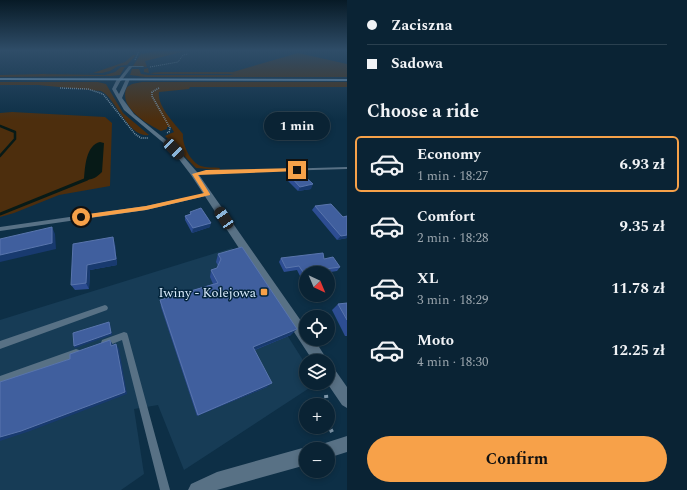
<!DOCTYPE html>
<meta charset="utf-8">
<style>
body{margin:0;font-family:Spectral,serif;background:#182f40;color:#f1f3f6;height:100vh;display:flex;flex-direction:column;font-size:15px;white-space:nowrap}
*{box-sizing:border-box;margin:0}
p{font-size:13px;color:#99a4ac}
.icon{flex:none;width:22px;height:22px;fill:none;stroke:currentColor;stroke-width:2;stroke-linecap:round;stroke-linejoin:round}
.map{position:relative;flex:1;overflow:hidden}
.side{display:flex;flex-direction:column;background:#0a2334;width:340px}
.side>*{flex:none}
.guide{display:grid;align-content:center;height:88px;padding:0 20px;background:#0a2334}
.needle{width:26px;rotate:136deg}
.controls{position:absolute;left:299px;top:266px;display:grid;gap:8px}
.controls a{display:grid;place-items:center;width:36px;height:36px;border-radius:50%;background:#0a2334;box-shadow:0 2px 6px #0003,0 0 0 1px #2a404f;font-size:20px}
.end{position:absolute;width:18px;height:18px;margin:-9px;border:5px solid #f7a149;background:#111;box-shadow:0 0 0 2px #111}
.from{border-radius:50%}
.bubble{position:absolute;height:28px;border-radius:14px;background:#0a2334;box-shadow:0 2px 6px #0003,0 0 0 1px #2a404f;font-size:13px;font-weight:700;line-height:28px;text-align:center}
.car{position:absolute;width:12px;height:24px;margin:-12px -6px;border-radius:5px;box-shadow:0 0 3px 1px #0007;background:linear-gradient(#222 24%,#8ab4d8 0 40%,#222 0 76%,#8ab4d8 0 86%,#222 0)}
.guide b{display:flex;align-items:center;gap:14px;height:38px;font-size:15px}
.guide b+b{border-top:1px solid #2a404f}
.guide i{width:10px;height:10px;background:#f1f3f6}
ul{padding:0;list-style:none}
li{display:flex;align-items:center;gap:12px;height:56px;margin:0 8px 6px;padding:0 12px;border:2px solid transparent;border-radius:6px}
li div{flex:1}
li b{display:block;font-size:15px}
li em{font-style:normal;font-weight:700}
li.active{border-color:#f7a149}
li>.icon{width:36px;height:36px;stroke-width:1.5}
h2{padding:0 20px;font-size:18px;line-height:48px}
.button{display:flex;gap:8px;margin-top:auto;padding:8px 20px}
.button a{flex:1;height:46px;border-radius:24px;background:#f7a149;color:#111;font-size:16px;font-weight:700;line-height:46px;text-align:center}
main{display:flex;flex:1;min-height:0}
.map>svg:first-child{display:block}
.built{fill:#173c56}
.green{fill:#4d2e0d}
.water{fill:#071a17}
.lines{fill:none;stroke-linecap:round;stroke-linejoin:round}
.stream-far1{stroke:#071a17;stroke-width:2.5}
.stream{stroke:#071a17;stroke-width:3}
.path-far2{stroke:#7e97aa;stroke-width:1;stroke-dasharray:1 1;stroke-linecap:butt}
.path-far1{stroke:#7e97aa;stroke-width:1.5;stroke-dasharray:1 1;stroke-linecap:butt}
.path{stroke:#7e97aa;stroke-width:4;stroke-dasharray:3 3;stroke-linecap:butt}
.service{fill:#587185;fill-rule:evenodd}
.minor{fill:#587185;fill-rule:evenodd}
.tertiary{fill:#587185;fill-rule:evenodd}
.secondary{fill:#6f97b8;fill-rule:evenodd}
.wall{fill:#2d4d92}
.shaded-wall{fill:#183a6f}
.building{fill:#405f9e;stroke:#5975ad}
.route{fill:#f7a149}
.poi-dot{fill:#f7a149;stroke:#03243b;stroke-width:1.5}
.labels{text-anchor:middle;stroke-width:3;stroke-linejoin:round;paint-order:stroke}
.poi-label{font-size:13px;fill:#ddefff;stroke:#03243b;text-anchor:end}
</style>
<main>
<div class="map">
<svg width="347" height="490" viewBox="0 0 347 490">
<rect width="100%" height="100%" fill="#0d2f46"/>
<!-- built -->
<path class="built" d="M232,248L306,365V383H317L184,470L158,405L134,409L144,474L121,490H0V320Z"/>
<!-- green -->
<path class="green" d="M156,51H186L145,61L147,67L133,66L142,52V54Z
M298,53L347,64V77H145L130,75L132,69H139L141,74L148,75H229L234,74H154L144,72V69L148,68L149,73L161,72H233Z
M133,55H136L127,65L118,66L110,71L102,73L38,74L105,75L115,72L121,67H125L120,75L111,76L0,77V75L93,73L125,62Z
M0,82H98L106,84L123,113L149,135C129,139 115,97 101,91L38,85H0Z
M142,82H347V87H190L189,89L159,92C157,106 174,123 183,134C182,144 190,162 201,166C206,168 214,167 220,168L219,170L196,168L165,136L174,132L171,127H167V129L161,131C147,124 117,107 127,87L132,84Z
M12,112L105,117L112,123L110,186L59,195L14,213L0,217V113Z"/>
<!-- water -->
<path class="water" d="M100,142L104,143L102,172C96,178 92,180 84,180C85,167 86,145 100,142Z"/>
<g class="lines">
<!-- stream-far1 -->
<path class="stream-far1" d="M0,126L15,132V139L0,156"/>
<!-- stream -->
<path class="stream" d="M0,214L87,179"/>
<!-- path-far2 -->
<path class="path-far2" d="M135,60L139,51
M150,67L178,62L183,55L188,54"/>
<!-- path-far1 -->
<path class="path-far1" d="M60,88L88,89L103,94L135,134L141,138H148
M159,88L152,92V96L170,128L169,132L166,133"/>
<!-- path -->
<path class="path" d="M326,395L327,405
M328,424L333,434"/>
<!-- service -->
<path class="service" d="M130,66H143L144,67H129Z
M347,167V169L206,173L194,175L192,174L194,173L206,171Z
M208,193L210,194V195L146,210L0,231V227L146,206Z
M105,305L107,306L108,308L107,310L0,349V341Z
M124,332L127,333L128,336L170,490H160L122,340L105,347L102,346L101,343L102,340Z
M76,349L79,350L80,353L79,356L0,384V376Z"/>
<!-- minor -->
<path class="minor" d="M129,66L132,67L121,81H117Z
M347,436V452L328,458V449H320L322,444Z
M306,447L310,449H306V465L217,490H188L191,484L217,472Z"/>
<!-- tertiary -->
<path class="tertiary" d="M117,79L121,80L116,89L119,94L126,79H130L122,98L134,114L176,148L197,172L306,328V339H314L328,361H313L191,175L172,150L124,110L112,89Z
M328,365L333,367L347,387V408L342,405L327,383Z"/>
<!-- secondary -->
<path class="secondary" d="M0,78L347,79V81L0,80Z"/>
</g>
<!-- wall -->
<path class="wall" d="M290,176L311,189L298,191L288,181Z
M315,206L343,217L347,216V238L337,240L312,210Z
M190,212L210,227L192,233L185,220V216L190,214Z
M115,244L117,265L90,270L89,289L75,290L71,285Z
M218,254L291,335L255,350L267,387L197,416L161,307L160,300L213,284L210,277L211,270L217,268L218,266L216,262Z
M281,258L324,259L340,267L337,271L324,273H306V275L300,276L297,270L284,272L279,262Z
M347,303V336H345L332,310L338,304Z"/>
<!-- shaded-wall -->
<path class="shaded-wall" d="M313,184L311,189L298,191L300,187Z
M211,223L210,227L192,233L193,228Z
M52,227L55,234L56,249L0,262V255Z
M347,235V238L337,240L341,236Z
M113,237L115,244L117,265L90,270L89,289L86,283L87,265Z
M109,322L110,324L112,335L75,348L74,346Z
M297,329L291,335L249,352L253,347Z
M110,340L113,345L114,351L111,346Z
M116,344L119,349L127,394L30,431L0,441V437Z
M272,383L267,387L197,416L198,415Z"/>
<!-- building -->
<path class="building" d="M302,174L313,184L300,187L290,176Z
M331,204L343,217L347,216V235L341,236L315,206Z
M201,208L211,223L193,228L185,216L191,214L190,212Z
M52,227V243L0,255V239Z
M113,237L116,259L87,265L86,283L71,285L73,244Z
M242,247L297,329L253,347L272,383L198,415L160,300L218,283L211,270L217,268L221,259L218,254Z
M323,253L324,259L333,257L340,267L303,272L299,266L286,268L281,258Z
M347,303V320L338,304Z
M109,322L111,333L74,346L73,333Z
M110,340L111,346L116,344L125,392L21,431L0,437V382L70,359V354Z"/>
<!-- sky -->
<linearGradient id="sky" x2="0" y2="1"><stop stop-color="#071a26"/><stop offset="0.42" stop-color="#2f4d68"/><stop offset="1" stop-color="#2f4d68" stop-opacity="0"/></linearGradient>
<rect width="347" height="120" fill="url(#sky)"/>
<!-- route -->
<path class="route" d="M297,168L299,171L198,175L210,194V195L146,210L81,219L78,217L81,215L146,206L204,193L192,174L206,170Z"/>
<!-- markers -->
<rect class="poi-dot" x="260" y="288" width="8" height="8" rx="2"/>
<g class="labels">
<!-- poi labels -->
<g class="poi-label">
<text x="256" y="297">Iwiny - Kolejowa</text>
</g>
</g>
</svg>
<div class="controls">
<a><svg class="needle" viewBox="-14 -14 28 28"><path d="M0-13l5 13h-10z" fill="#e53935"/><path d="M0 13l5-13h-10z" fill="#99a4ac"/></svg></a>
<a><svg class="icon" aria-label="locate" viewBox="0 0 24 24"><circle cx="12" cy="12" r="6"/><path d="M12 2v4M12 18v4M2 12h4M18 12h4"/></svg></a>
<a><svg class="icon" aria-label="layers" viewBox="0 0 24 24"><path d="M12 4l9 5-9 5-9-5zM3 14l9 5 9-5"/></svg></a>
<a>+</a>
<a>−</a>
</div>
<i class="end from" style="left:81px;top:217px"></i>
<i class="end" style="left:297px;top:170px"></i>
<div class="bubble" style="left:264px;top:112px;width:66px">1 min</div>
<i class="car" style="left:174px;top:149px;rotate:136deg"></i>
<i class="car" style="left:224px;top:218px;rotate:326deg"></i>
</div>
<section class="side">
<div class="guide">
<b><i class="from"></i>Zaciszna</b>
<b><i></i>Sadowa</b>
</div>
<h2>Choose a ride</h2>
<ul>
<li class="active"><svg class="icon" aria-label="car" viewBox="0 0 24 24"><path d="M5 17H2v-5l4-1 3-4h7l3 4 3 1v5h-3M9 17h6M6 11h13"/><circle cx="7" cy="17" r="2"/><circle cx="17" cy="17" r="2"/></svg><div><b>Economy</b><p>1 min · 18:27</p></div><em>6.93 zł</em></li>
<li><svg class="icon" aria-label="car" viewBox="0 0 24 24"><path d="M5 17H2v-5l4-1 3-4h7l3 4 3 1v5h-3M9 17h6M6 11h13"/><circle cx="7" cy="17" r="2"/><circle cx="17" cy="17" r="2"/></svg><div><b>Comfort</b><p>2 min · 18:28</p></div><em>9.35 zł</em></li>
<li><svg class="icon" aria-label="car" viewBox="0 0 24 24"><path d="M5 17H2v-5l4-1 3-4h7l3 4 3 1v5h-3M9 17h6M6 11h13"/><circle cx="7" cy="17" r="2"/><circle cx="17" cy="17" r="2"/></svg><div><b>XL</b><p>3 min · 18:29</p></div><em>11.78 zł</em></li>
<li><svg class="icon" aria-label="car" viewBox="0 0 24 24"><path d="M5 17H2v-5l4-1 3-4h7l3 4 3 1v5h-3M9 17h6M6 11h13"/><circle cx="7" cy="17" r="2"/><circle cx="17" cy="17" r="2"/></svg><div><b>Moto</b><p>4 min · 18:30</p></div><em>12.25 zł</em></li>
</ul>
<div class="button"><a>Confirm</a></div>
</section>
</main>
